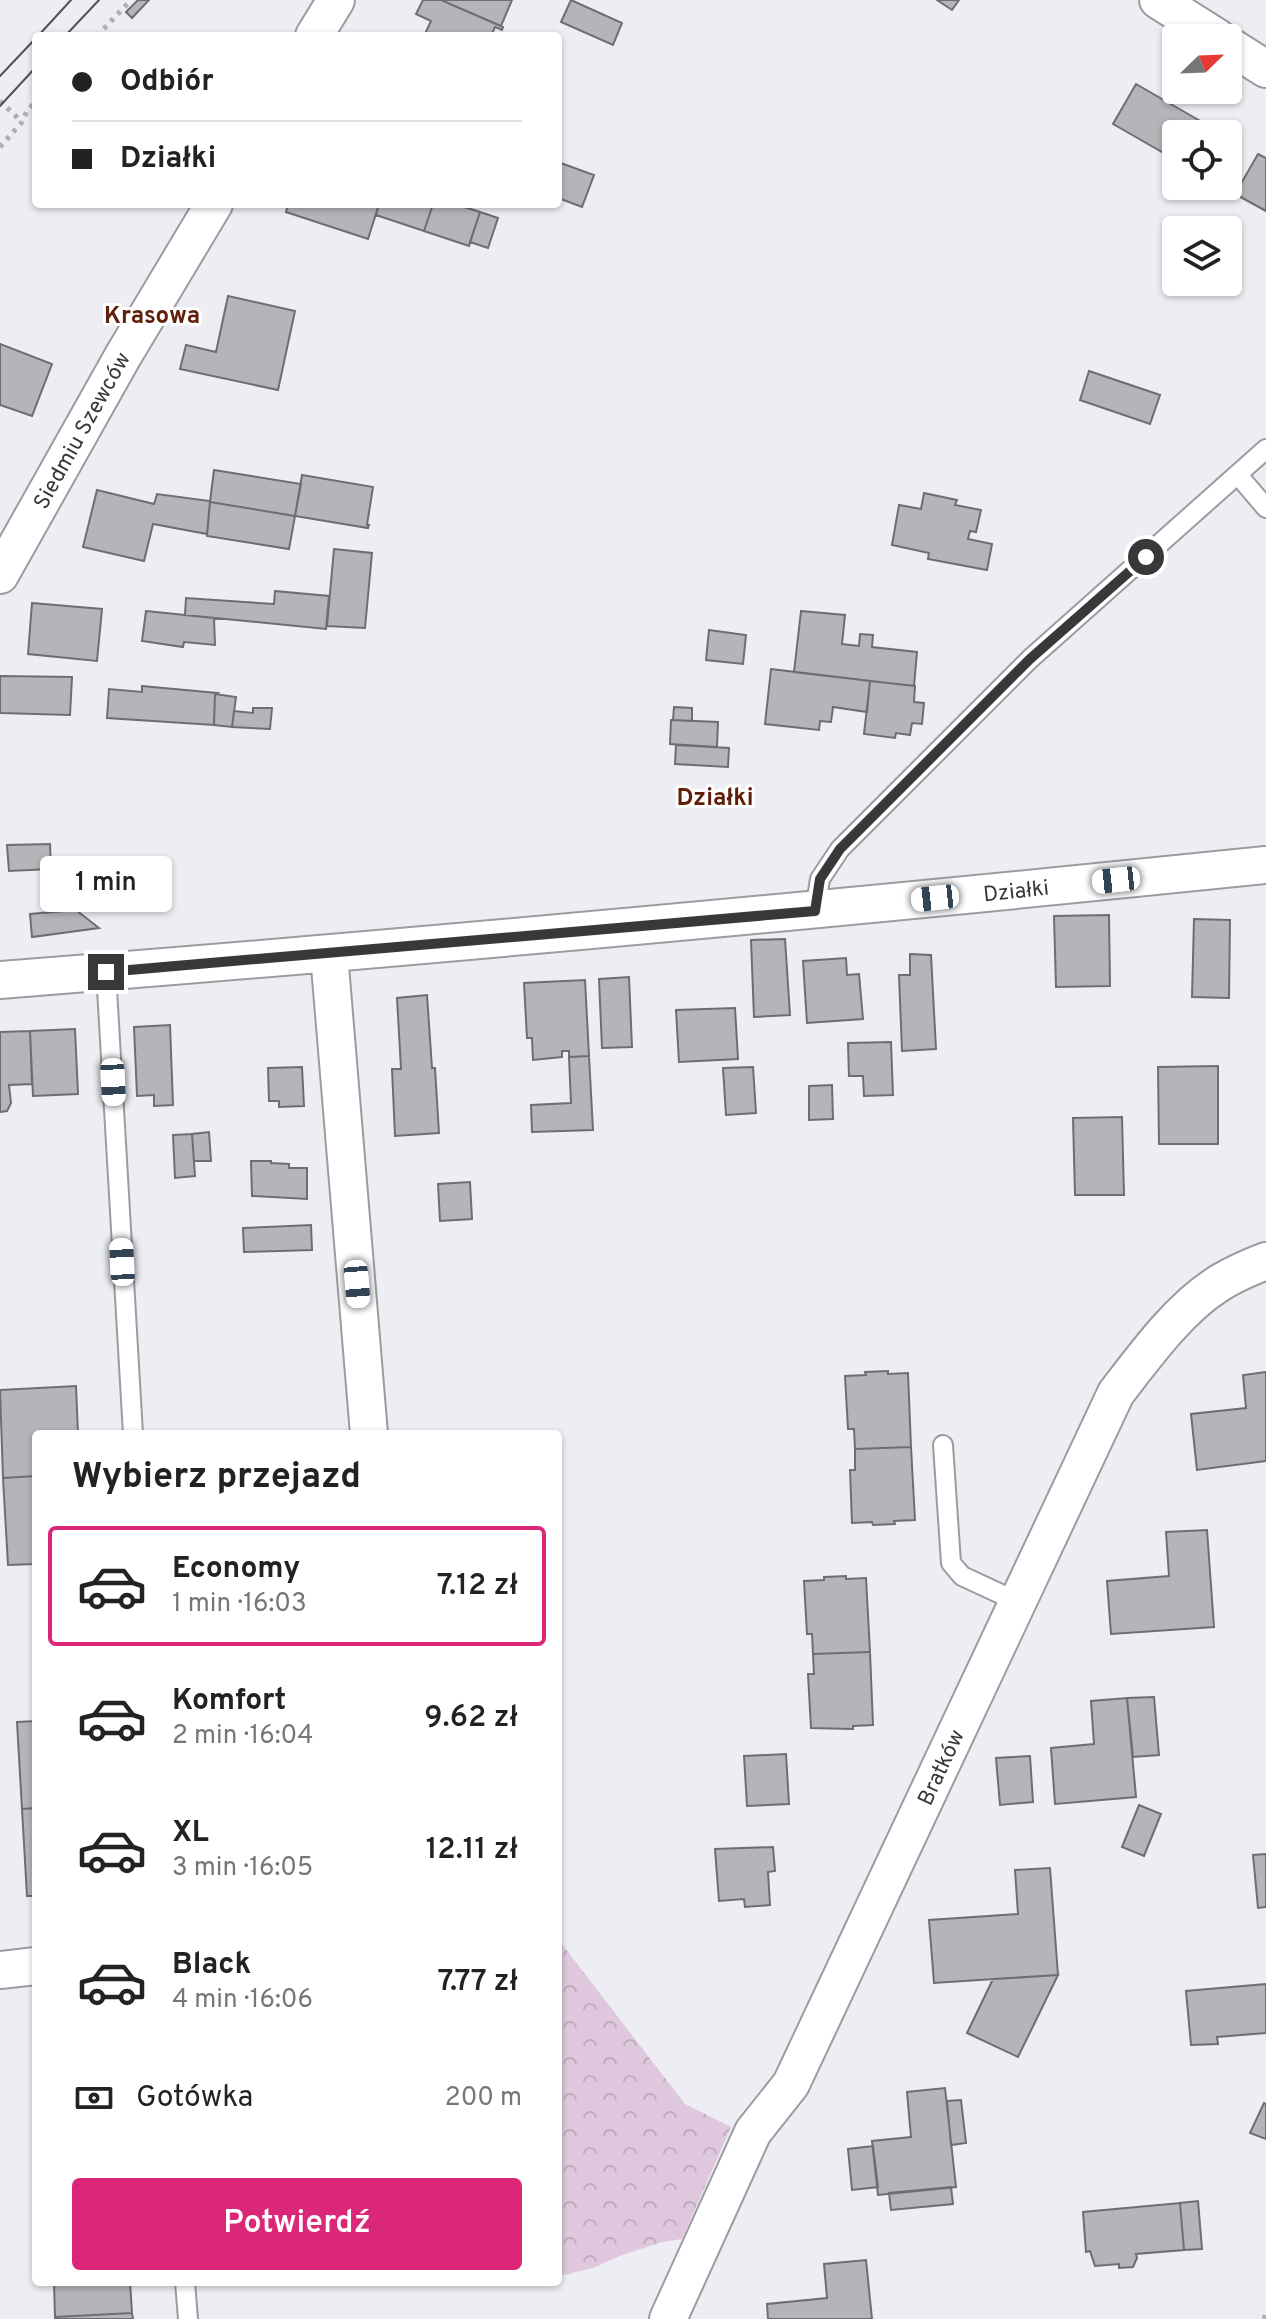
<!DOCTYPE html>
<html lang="pl">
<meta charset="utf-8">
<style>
body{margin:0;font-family:Overpass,sans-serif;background:#f6f6f6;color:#222;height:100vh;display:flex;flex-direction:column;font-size:30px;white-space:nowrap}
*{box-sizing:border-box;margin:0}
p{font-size:26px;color:#767676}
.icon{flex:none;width:44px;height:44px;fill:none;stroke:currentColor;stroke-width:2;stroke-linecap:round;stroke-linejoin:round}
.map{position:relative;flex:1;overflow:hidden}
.panel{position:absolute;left:32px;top:1430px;width:530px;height:856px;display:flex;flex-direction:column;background:#fff;border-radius:8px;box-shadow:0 2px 6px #0004}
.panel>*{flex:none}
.guide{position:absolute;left:32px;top:32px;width:530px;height:176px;border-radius:8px;box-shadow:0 2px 6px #0004;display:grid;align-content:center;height:176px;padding:0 40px;background:#fff}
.needle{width:52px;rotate:67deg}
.buttons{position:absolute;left:1162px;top:24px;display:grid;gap:16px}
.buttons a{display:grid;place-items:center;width:80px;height:80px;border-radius:8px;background:#fff;box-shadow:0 2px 6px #0004;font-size:40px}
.end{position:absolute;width:36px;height:36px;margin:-18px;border:10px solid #373839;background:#fff;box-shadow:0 0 0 4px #fff}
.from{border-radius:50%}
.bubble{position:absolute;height:56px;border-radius:8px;background:#fff;box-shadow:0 2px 6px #0004;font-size:26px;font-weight:600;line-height:56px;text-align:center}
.car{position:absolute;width:24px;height:48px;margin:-24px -12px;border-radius:10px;box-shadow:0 0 6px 2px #0007;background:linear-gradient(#fff 24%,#345 0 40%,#fff 0 76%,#345 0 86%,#fff 0)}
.guide b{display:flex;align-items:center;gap:28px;height:76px;font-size:30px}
.guide b+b{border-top:2px solid #e0e0e0}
.guide i{width:20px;height:20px;background:#222}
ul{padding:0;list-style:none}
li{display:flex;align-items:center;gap:24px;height:120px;margin:0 16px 12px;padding:0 24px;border:4px solid transparent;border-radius:8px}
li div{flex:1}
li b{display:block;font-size:30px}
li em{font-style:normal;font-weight:600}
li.active{border-color:#db2777}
li>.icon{width:72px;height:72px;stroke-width:1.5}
h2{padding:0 40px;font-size:36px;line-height:96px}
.pay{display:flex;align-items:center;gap:20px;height:88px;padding:0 40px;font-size:30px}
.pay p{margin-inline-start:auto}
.primary-button{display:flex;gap:16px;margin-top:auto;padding:16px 40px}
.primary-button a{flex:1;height:92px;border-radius:8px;background:#db2777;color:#fff;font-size:32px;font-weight:600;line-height:92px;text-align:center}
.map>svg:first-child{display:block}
.forest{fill:url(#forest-crowns)}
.building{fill:#b6b4b9;stroke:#6e6d71;stroke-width:2}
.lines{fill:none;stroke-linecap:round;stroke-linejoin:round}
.service-casing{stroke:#9b9ca1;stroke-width:22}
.minor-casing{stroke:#9b9ca1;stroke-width:40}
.path{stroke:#aeafb3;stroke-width:5;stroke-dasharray:4 6;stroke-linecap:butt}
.service{stroke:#fff;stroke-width:18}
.minor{stroke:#fff;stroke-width:36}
.tram{stroke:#515253;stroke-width:2}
.route{stroke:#373839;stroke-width:10}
.labels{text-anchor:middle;stroke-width:6;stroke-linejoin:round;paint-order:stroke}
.street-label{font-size:22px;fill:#373839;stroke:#fff}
.neighbourhood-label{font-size:24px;font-weight:bold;fill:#601f0a;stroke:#fff}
</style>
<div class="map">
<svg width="1266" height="2319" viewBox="0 0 1266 2319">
<defs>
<pattern id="forest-crowns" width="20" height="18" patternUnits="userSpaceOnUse" patternTransform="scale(2)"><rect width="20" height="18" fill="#dfc7de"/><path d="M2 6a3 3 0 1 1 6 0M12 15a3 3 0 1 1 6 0" fill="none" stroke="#c0acbf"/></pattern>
</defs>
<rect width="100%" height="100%" fill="#edeef3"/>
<!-- forest -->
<path class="forest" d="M558,1939L685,2104L731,2127L682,2239L662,2242L622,2255L593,2268L559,2276Z"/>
<!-- building -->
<path class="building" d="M138,0H149L132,18L126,12Z
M423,0H441L503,27L502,30L495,27L491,36H424L431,21L416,14Z
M441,0H512L501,26Z
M571,0L622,23L613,45L561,22Z
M937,0H959L952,10Z
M1136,84L1202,122L1195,134H1176V160L1113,124Z
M1258,154L1266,158V211L1235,194Z
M558,162L594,175L582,207L558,198Z
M288,204H379L368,239L286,212Z
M379,204H433L424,231L376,215Z
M433,204H455L480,212L469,246L424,231Z
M480,212L498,218L488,248L470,242Z
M228,296L295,311L278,390L180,369L186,345L216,352Z
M0,344L52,364L32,416L0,405Z
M1089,371L1160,395L1150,424L1080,400Z
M214,470L301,484L295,516L210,502Z
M302,475L373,487L367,525H369L368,528L295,516Z
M97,490L154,504L157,494L210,501L207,534L153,524L144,561L83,547Z
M924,493L957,500L955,505L981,510L976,532L970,531L968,539L992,544L987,570L928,559L929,553L892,545L899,505L921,509Z
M210,502L295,516L289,549L207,536Z
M334,549L372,553L365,628L327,626Z
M275,591L329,596L326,629L185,615L186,598L274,604Z
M32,603L102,609L97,661L28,654Z
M146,611L214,618L215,645L184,642L183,647L142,641Z
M801,611L845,615L842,644L859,646L860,634L873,635L872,647L917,652L914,686L794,672Z
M709,630L746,635L743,664L706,660Z
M771,669L870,681L867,712L833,707L831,722L820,721L819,730L765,724Z
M0,676L72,677L70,715L0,713Z
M870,681L915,686L914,702L924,703L922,724L912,723L910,735L896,733L895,738L864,734Z
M142,686L217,693L215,694L214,725L107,718L109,689L142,692Z
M215,694L236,697L232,727L214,725Z
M674,707L692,708V721L673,720Z
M253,708H272L270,729L232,727L234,711L253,713Z
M671,720L718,722L717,747L670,744Z
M676,745L729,748L728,767L675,764Z
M50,844L51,869L9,871L7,845Z
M76,910L99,928L32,937L30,914Z
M1109,915L1110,986L1056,987L1054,916Z
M1194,919L1230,920L1229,998L1192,997Z
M785,939L790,1015L754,1017L751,940Z
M910,954L931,955L936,1049L902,1051L899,975H910Z
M846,958L847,975L859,974L863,1019L807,1023L803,961Z
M629,977L632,1047L602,1048L599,979Z
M585,980L589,1056L569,1057V1051H562V1057L533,1060L532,1038H527L524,983Z
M427,995L432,1068H435L439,1133L395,1136L392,1069H401L397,998Z
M735,1008L738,1059L679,1062L676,1010Z
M170,1025L173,1105L154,1106V1095L137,1096L134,1027Z
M75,1029L78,1094L33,1096L30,1031Z
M30,1031L32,1084L9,1085L11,1103L7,1111L0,1112V1032Z
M891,1042L893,1095L864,1096L863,1076H849L848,1043Z
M589,1056L593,1130L532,1132L531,1105L571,1103L569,1057Z
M1218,1066V1144H1159L1158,1067Z
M302,1067L304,1106L279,1107V1101H269L268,1068Z
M753,1067L756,1113L726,1115L723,1068Z
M832,1085L833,1119L809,1120V1086Z
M1122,1117L1124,1195H1075L1073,1118Z
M209,1132L211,1161H194L192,1134Z
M192,1134L195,1176L175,1178L173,1135Z
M251,1161H271V1163L289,1164V1168H307V1199L252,1196Z
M470,1182L472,1219L440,1221L438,1184Z
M311,1225L312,1250L244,1252L243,1228Z
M888,1371V1374L908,1373L911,1447L855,1449L854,1429H848L845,1376L866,1375L865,1372Z
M1266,1372V1461L1197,1470L1191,1414L1246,1408L1243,1375Z
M76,1386L78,1434H36V1476L3,1478L0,1390Z
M911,1447L915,1520L894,1521L895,1524L873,1525L872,1522L852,1523L850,1470H855V1449Z
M36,1476V1564L8,1565L3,1478Z
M1207,1530L1214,1627L1111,1634L1107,1581L1169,1576L1166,1532Z
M846,1576V1579L866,1578L870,1652L813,1654L812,1634H807L804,1581L824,1580V1577Z
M870,1652L873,1725L853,1726V1729L811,1728L808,1674H814L813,1654Z
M1154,1697L1159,1755L1133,1757L1127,1698Z
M1127,1698L1136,1797L1055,1804L1051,1748L1094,1744L1091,1701Z
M36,1721V1808L22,1809L17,1722Z
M786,1754L789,1804L747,1806L744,1756Z
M1030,1756L1033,1802L1000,1805L996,1758Z
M1139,1805L1161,1814L1144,1856L1122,1847Z
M36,1808V1896H27L22,1809Z
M773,1847L775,1871L768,1872L770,1905L745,1907L744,1899L719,1901L715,1849Z
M1266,1854V1907L1258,1908L1253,1855Z
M1050,1868L1058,1975L934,1983L929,1920L1018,1914L1015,1870Z
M1058,1975L1018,2057L967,2033L993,1979Z
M1266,1984V2033L1217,2037L1218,2044L1191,2045L1186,1991Z
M945,2088L956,2187L878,2195L872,2141L911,2137L907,2092Z
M961,2100L966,2143L951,2145L947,2101Z
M1264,2103L1266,2104V2139L1250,2133Z
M873,2146L878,2187L852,2190L848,2149Z
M951,2187L953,2204L891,2210L889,2193Z
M1198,2201L1202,2249L1184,2250L1180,2203Z
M1180,2203L1184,2250L1136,2254L1137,2258L1133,2267L1119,2268V2264L1095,2266L1090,2251L1086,2252L1083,2212Z
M866,2260L872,2319H768L767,2304L827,2298L824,2264Z
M54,2282H130L132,2313L55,2317Z
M132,2313L133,2319H55V2317Z"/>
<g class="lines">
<defs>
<path id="service" d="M1238,475L1266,508
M815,911L820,879L840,849L1030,659L1266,449
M106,972L133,1434
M943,1445L951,1563L962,1576L1018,1602
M185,2282L188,2319"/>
<path id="minor" d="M1158,0L1218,38
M314,36L336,0
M1228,45L1266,69
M0,575L123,356L214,204
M329,954L369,1434
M0,980C423,947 844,908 1266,865
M0,1970L36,1966
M668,2319L753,2132L791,2084L1116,1393C1144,1357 1177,1311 1215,1286C1231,1275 1248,1268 1266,1261"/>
</defs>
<!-- service casing -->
<use href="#service" class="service-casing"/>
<!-- minor casing -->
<use href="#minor" class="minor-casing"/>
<!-- path -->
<path class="path" d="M97,36L131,0
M0,101L22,122
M0,147L22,122L27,111L36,101
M1264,2319L1266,2314"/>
<!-- service -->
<use href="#service" class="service"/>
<!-- minor -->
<use href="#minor" class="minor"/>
<!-- tram -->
<path class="tram" d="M38,36L71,0
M65,36L99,0
M0,76L36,38
M0,106L36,67"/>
</g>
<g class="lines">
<!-- route -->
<path class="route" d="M106,972L815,911L820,879L840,849L1030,659L1146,557"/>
</g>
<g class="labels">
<!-- street labels -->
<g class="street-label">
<text transform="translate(81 430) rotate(-61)" y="8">Siedmiu Szewców</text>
<text transform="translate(1016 890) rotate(-6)" y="8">Działki</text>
<text transform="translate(940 1767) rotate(-65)" y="8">Bratków</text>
</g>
<!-- neighbourhood labels -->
<g class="neighbourhood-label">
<text x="152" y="323">Krasowa</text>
<text x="715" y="805">Działki</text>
</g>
</g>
</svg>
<div class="buttons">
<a><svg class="needle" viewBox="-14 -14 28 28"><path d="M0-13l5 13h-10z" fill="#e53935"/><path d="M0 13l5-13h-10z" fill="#767676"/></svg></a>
<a><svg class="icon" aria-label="locate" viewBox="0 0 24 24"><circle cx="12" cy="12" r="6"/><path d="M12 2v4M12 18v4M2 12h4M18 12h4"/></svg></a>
<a><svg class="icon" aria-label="layers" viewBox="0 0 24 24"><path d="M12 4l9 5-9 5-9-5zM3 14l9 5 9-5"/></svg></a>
</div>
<i class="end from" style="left:1146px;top:557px"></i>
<i class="end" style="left:106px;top:972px"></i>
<div class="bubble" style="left:40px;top:856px;width:132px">1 min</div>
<i class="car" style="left:1116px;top:880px;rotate:264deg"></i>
<i class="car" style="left:935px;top:898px;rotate:264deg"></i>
<i class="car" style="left:113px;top:1082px;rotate:177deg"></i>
<i class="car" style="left:122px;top:1262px;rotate:357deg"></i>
<i class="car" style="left:357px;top:1284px;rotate:175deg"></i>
<div class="guide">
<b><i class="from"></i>Odbiór</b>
<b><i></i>Działki</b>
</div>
<section class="panel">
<h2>Wybierz przejazd</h2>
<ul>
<li class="active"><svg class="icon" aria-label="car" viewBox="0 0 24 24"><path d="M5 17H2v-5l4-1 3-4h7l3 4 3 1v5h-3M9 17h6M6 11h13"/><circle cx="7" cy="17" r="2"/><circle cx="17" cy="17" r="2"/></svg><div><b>Economy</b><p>1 min · 16:03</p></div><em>7.12 zł</em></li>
<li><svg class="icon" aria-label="car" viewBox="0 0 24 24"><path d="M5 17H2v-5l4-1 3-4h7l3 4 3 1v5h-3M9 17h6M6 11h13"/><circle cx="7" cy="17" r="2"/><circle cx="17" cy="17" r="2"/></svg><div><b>Komfort</b><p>2 min · 16:04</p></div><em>9.62 zł</em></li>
<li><svg class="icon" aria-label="car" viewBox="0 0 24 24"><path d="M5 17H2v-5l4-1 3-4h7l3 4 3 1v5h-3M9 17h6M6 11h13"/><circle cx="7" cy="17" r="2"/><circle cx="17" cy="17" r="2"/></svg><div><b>XL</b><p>3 min · 16:05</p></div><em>12.11 zł</em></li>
<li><svg class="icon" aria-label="car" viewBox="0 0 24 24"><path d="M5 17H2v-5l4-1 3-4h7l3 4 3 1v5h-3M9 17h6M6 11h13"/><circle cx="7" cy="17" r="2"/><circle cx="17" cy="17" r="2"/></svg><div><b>Black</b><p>4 min · 16:06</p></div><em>7.77 zł</em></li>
</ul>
<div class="pay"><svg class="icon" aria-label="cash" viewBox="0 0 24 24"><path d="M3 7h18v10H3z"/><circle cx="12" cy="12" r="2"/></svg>Gotówka<p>200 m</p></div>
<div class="primary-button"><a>Potwierdź</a></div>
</section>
</div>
